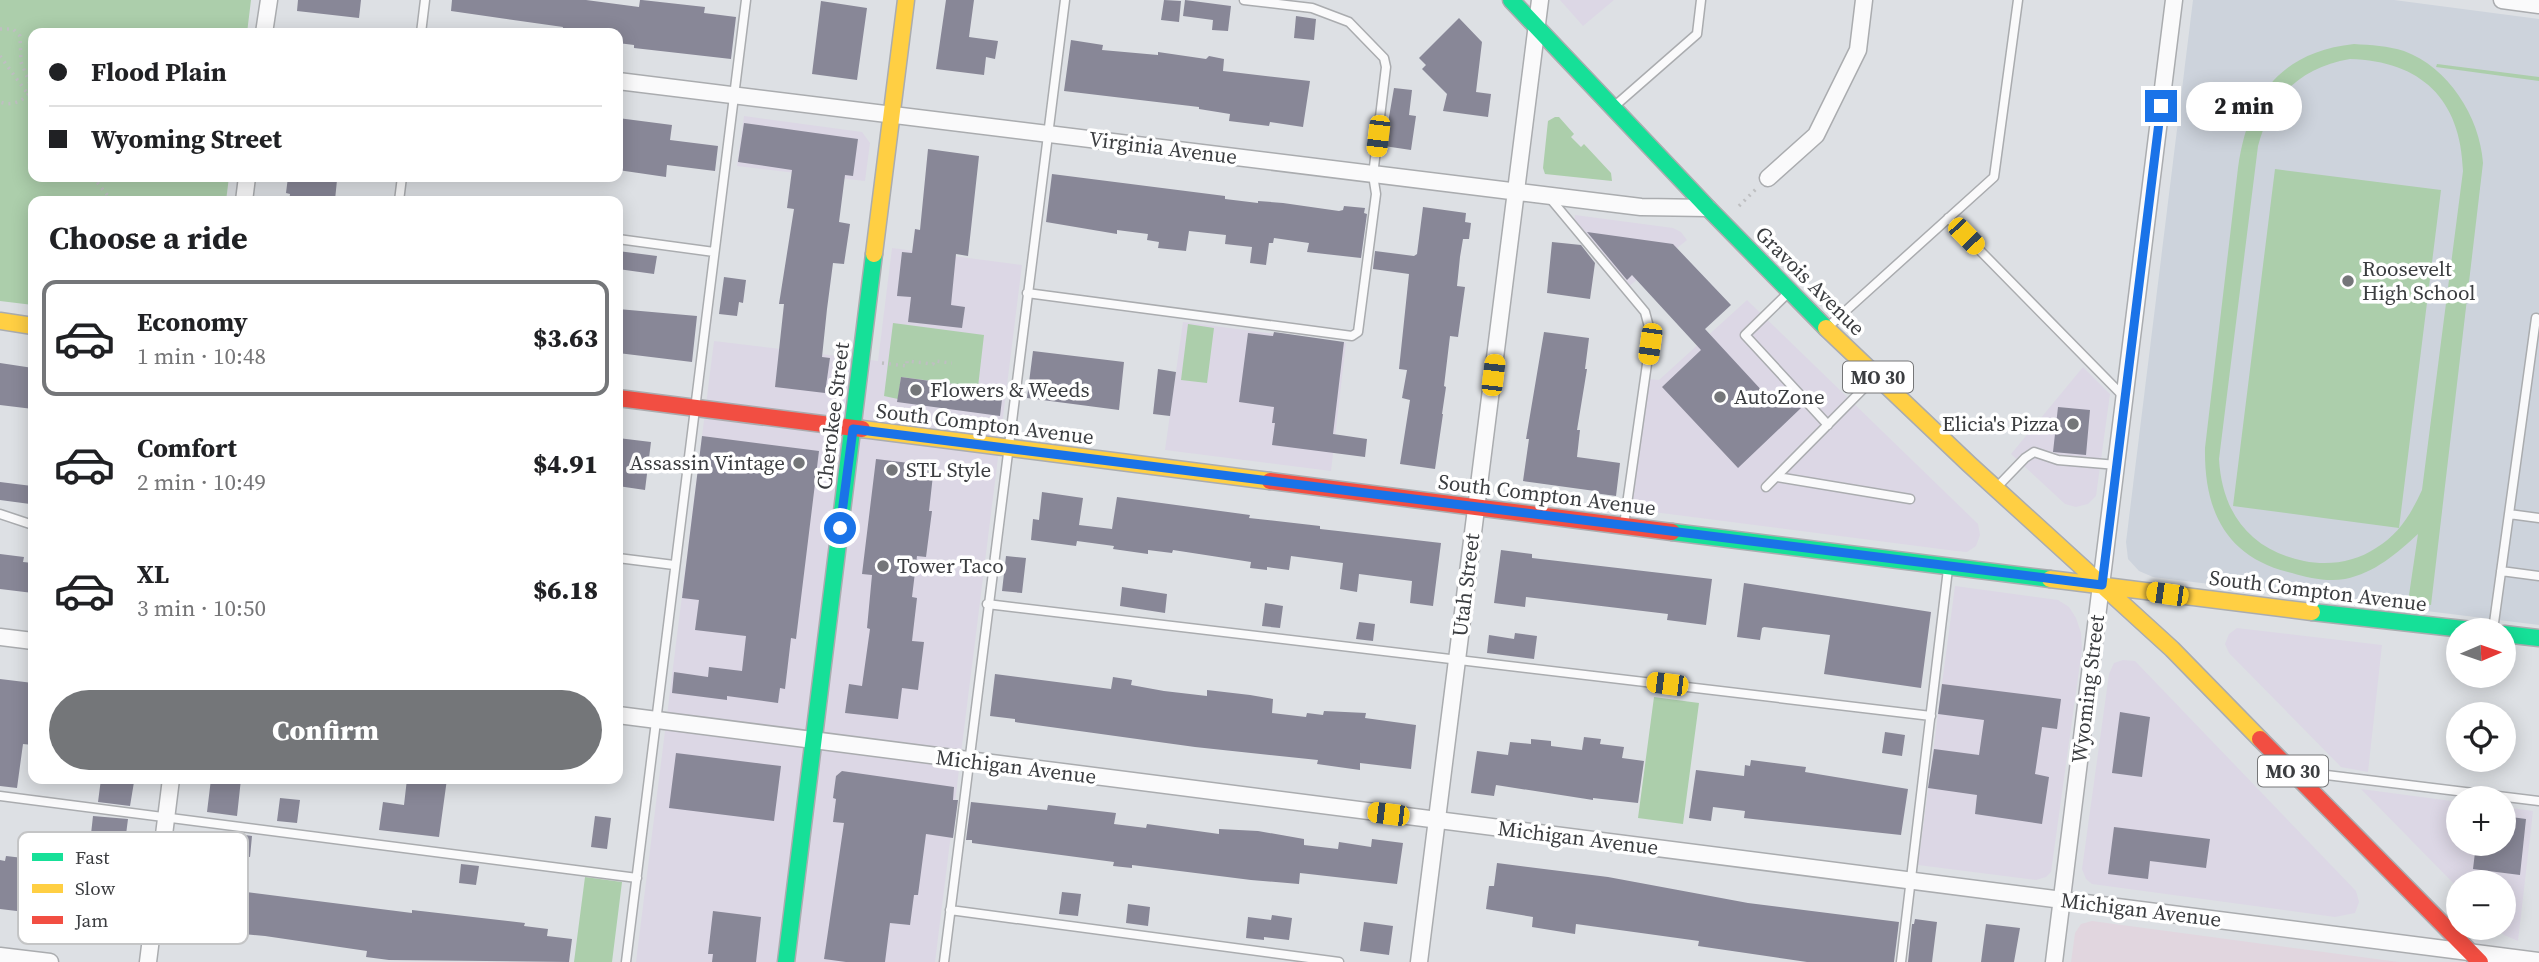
<!DOCTYPE html>
<meta charset="utf-8">
<style>
body{margin:0;font-family:"Source Serif 4",serif;background:#f2f2f2;color:#202124;height:100vh;display:flex;flex-direction:column;font-size:26px;white-space:nowrap}
*{box-sizing:border-box;margin:0}
p{font-size:23px;color:#757577}
.icon{flex:none;width:38px;height:38px;fill:none;stroke:currentColor;stroke-width:2;stroke-linecap:round;stroke-linejoin:round}
.map{position:relative;flex:1;overflow:hidden}
.panel{position:absolute;left:28px;top:196px;width:595px;height:588px;display:flex;flex-direction:column;background:#fff;border-radius:14px;box-shadow:0 4px 18px #0003}
.panel>*{flex:none}
.top-card{position:absolute;left:28px;top:28px;width:595px;height:154px;border-radius:14px;box-shadow:0 4px 18px #0003;display:grid;align-content:center;height:154px;padding:0 21px;background:#fff}
.needle{width:46px;rotate:88deg}
.tools{position:absolute;left:2446px;top:618px;display:grid;gap:14px}
.tools a{display:grid;place-items:center;width:70px;height:70px;border-radius:50%;background:#fff;box-shadow:0 4px 18px #0003;font-size:35px}
.end{position:absolute;width:32px;height:32px;margin:-16px;border:9px solid #1a73e8;background:#fff;box-shadow:0 0 0 4px #fff}
.from{border-radius:50%}
.bubble{position:absolute;height:49px;border-radius:24px;background:#fff;box-shadow:0 4px 18px #0003;font-size:23px;font-weight:800;line-height:49px;text-align:center}
.car{position:absolute;width:21px;height:42px;margin:-21px -10px;border-radius:9px;box-shadow:0 0 5px 2px #0007;background:linear-gradient(#f5c518 24%,#345 0 40%,#f5c518 0 76%,#345 0 86%,#f5c518 0)}
.top-card b{display:flex;align-items:center;gap:24px;height:66px;font-size:26px}
.top-card b+b{border-top:2px solid #e0e0e0}
.top-card i{width:18px;height:18px;background:#202124}
ul{padding:0;list-style:none}
li{display:flex;align-items:center;gap:21px;height:116px;margin:0 14px 10px;padding:0 7px;border:4px solid transparent;border-radius:14px}
li div{flex:1}
li b{display:block;font-size:26px}
li em{font-style:normal;font-weight:800}
li.on{border-color:#747679}
li>.icon{width:63px;height:63px;stroke-width:1.5}
h2{padding:0 21px;font-size:32px;line-height:84px}
.primary-button{display:flex;gap:14px;margin-top:auto;padding:14px 21px}
.primary-button a{flex:1;height:80px;border-radius:42px;background:#747679;color:#fff;font-size:28px;font-weight:800;line-height:80px;text-align:center}
.map>svg:first-child{display:block}
.commercial{fill:#dcd7e5}
.industrial{fill:#e1d6df}
.built{fill:#cdd3dc}
.green{fill:#acceab;fill-rule:evenodd}
.building{fill:#888797}
.lines{fill:none;stroke-linecap:round;stroke-linejoin:round}
.lane-casing{stroke:#aaacaf;stroke-width:11}
.street-casing{stroke:#aaacaf;stroke-width:19}
.fast-casing{stroke:#aaacaf;stroke-width:19}
.slow-casing{stroke:#aaacaf;stroke-width:19}
.jam-casing{stroke:#aaacaf;stroke-width:19}
.path{stroke:#bebfc1;stroke-width:3.5;stroke-dasharray:2 5;stroke-linecap:butt}
.lane{stroke:#fafafb;stroke-width:8}
.street{stroke:#fafafb;stroke-width:16}
.fast{stroke:#16e098;stroke-width:16}
.slow{stroke:#ffcf43;stroke-width:16}
.jam{stroke:#f24e42;stroke-width:16}
.route{stroke:#1a73e8;stroke-width:9}
.poi-dot{fill:#747679;stroke:#fff;stroke-width:2.5}
.labels{text-anchor:middle;stroke-width:7;stroke-linejoin:round;paint-order:stroke}
.shield{fill:#fff;stroke:#767779;stroke-width:2}
.shield-label{font-size:19px;font-weight:bold;fill:#3b3d40}
.street-label{font-size:21px;fill:#3b3d40;stroke:#fff}
.poi-label{font-size:21px;fill:#3b3d40;stroke:#fff;text-anchor:start}
.key{fill:#fff;stroke:#c4c5c6;stroke-width:2}
.key-label{font-size:19px;fill:#3b3d40}
</style>
<div class="map">
<svg width="2539" height="962" viewBox="0 0 2539 962">
<rect width="100%" height="100%" fill="#dde0e4"/>
<!-- commercial -->
<path class="commercial" d="M1560,0H1614L1583,26Z
M744,116L862,132L870,143L865,181L737,166Z
M1575,215L1673,228L1681,232L1687,240L1628,287L1574,222Z
M892,248L1022,265L935,962H636L714,341L878,361Z
M1747,300L1978,524L1980,535L1976,546L1967,552L1956,551L1630,509L1649,379L1659,380Z
M1183,322L1346,343L1331,471L1165,450Z
M2083,367L2110,394L2096,496L2088,504L2076,507L2065,504L2011,454Z
M1955,586L2058,600L2069,607L2076,618L2081,633L2082,649L2051,872L2046,877L2036,880L1918,865Z
M2237,628L2382,645L2368,772L2341,767L2229,653L2225,644L2229,634Z
M2123,660L2135,661L2356,891L2359,902L2355,913L2335,917L2092,884L2086,879L2082,869L2109,674L2114,663Z
M2361,789L2459,802V844H2504V807L2533,811L2518,941L2504,935L2496,928H2504V882H2459V889Z"/>
<!-- industrial -->
<path class="industrial" d="M2092,921L2399,962H2071L2075,933L2081,924Z"/>
<!-- built -->
<path class="built" d="M2193,0H2394L2539,19V625L2153,577L2139,571L2128,559L2126,542Z"/>
<!-- green -->
<path class="green" d="M0,0H251L247,33H33V177H229L226,201H33V305L0,301Z
M2354,44C2371,45 2388,46 2404,51C2448,67 2480,117 2483,163L2431,605L2408,602L2418,534C2397,553 2375,573 2345,579C2327,582 2309,578 2292,573C2226,558 2204,511 2205,448L2238,168C2248,97 2280,52 2354,44ZM2350,59C2421,61 2461,99 2463,171L2422,490C2411,514 2399,534 2376,548C2355,562 2329,566 2304,561C2250,550 2222,513 2219,459L2258,146C2271,97 2299,68 2350,59Z
M2437,64L2539,77V81L2436,67Z
M1555,117H1559L1574,134L1571,137L1581,147L1584,144L1611,173L1612,181L1545,174L1543,168L1548,121Z
M2275,169L2441,190L2399,528L2233,506Z
M893,323L984,335L978,387L901,377L898,399L884,396Z
M1188,324L1214,328L1207,383L1181,380Z
M1654,697L1699,703L1683,824L1638,818Z
M585,877L622,882L612,962H574Z"/>
<!-- building -->
<path class="building" d="M298,0H361L359,18L297,11Z
M452,0H586L639,7L640,0H642L705,7L704,13L736,17L731,59L634,48V45L618,43V33H562L563,27L451,11Z
M946,0H974L969,37L998,41L995,59L986,57L984,75L936,69Z
M1164,0L1181,1L1179,22L1161,20Z
M1185,0L1231,6L1228,31L1212,30L1213,20L1183,16Z
M821,1L867,8L857,80L812,74Z
M1296,16L1316,19L1314,40L1294,38Z
M1459,18L1482,42L1476,92L1491,94L1488,117L1443,111L1447,94L1422,69L1426,65L1419,58Z
M1071,40L1103,45L1102,50L1158,55V52L1206,59L1209,56L1224,59L1223,71L1310,81L1303,127L1270,122L1269,126L1229,121L1230,114L1199,109V107L1064,91Z
M1394,88L1412,90L1409,115L1416,116L1411,150L1384,146Z
M618,118L672,125L670,140L718,146L715,171L667,165L666,177L618,170Z
M744,123L858,139L853,176L845,175L839,222L850,224L844,264L833,263L827,309L822,357L830,358L825,393L775,387L784,304H779L794,209L787,208L792,170L738,162Z
M928,149L979,156L968,256L956,254L951,305L965,307L962,328L908,322L911,297L897,296L902,252L912,253L915,229L920,230Z
M1052,174L1225,196V199L1258,203V201L1283,203L1339,211L1343,210L1344,206L1365,208L1364,213L1367,214L1361,258L1307,252L1309,243L1274,238L1273,243H1269L1266,265L1250,263L1252,247L1225,244L1226,235L1189,231L1186,251L1158,248L1159,242L1147,240L1148,234L1117,230V234L1046,222Z
M288,177L337,180L335,200L289,201L290,194L286,193Z
M1423,207L1466,213L1465,222L1471,223L1469,239H1463L1460,257L1457,286L1465,287L1458,337L1450,336L1444,386L1446,387L1442,414H1443L1435,469L1400,464L1410,400L1402,398L1407,370L1399,369L1409,274L1373,269L1375,251L1414,256L1417,254Z
M1587,232L1673,244L1731,305L1705,329L1777,407L1801,408L1738,468L1662,387L1701,350L1632,275L1627,280Z
M1552,242L1581,245L1595,263L1590,299L1547,293Z
M618,251L657,256L654,274L618,269Z
M724,277L746,280L743,303L739,302L737,316L719,314Z
M618,309L697,316L692,362L618,353Z
M1274,332L1344,342L1333,434L1367,439L1365,457L1272,445L1275,423H1272L1274,407L1239,402L1248,333L1273,336Z
M1544,332L1589,338L1585,369H1587L1577,430H1580L1577,457L1620,463L1616,496L1594,493L1595,491L1523,481L1529,439H1526Z
M1033,351L1124,362L1119,410L1027,398Z
M0,363L33,368V409L0,405Z
M1158,369L1176,372L1170,416L1153,414Z
M901,377L1003,391L1000,416L897,402Z
M2058,407L2090,410L2086,455L2053,452Z
M702,436L819,451L796,639L791,638L785,689L780,688L778,703L727,696V700L672,693L674,672L708,677L709,667L742,671L746,636L695,630L699,600L682,598Z
M618,438L651,442L645,490L618,486Z
M876,459L934,466L929,511H932L926,557L917,556L912,597L917,598L912,641L924,642L918,690L902,688L898,719L845,713L849,684L862,686L870,629L867,628L872,575L862,574Z
M0,482L32,486L30,504L0,500Z
M1042,492L1083,498L1079,525L1112,529L1117,497L1250,515L1249,518L1320,526V529L1338,531L1441,543L1433,606L1410,603L1412,581L1359,574L1357,592L1340,589L1343,563L1291,556L1289,570L1267,567V570L1250,568L1251,562L1173,550L1172,553L1148,550V554L1113,549L1114,546L1077,541L1076,546L1031,540L1033,519L1039,520Z
M1501,550L1532,554V558L1712,579L1706,625L1667,620L1668,614L1526,597L1525,607L1494,603Z
M0,554L24,557L23,562L33,563V593L0,589Z
M1006,556L1026,558L1022,593L1002,591Z
M1744,583L1931,612L1921,688L1824,674L1830,635L1764,627L1762,628L1760,640L1737,637Z
M1122,587L1167,594L1165,613L1120,606Z
M1265,603L1283,606L1280,628L1262,626Z
M1359,622L1375,624L1373,641L1356,639Z
M1515,633L1537,636L1534,659L1487,653L1489,635L1514,639Z
M995,674L1111,689L1113,677L1132,680L1131,685L1164,691L1207,696V690L1250,695L1273,699L1272,713L1306,717L1307,713L1323,715L1324,711L1366,713L1365,718L1416,725L1411,769L1360,763V770L1317,764L1318,760L1195,747L1015,722V719L990,716Z
M0,679L33,683V745L23,744L17,788L0,786Z
M1942,684L2061,699L2057,729L2042,727L2035,774L2049,777L2042,824L1975,814L1977,795L1928,788L1934,749L1979,755L1984,720L1938,714Z
M2120,712L2150,717L2142,777L2112,773Z
M1885,732L1905,735L1902,756L1882,753Z
M1584,737L1601,739L1600,744L1624,747L1622,758L1644,761L1638,803L1593,798V800L1496,785L1494,796L1471,793L1477,751L1508,755L1510,742L1531,744V739L1551,741V746L1582,750Z
M676,753L781,766L774,821L669,808Z
M1751,760L1806,767L1805,772L1908,789L1901,835L1744,818L1745,811L1713,807L1711,821L1689,818L1696,770L1744,776L1745,765L1750,766Z
M842,771L954,787L953,800H958L953,838L926,834L918,895H914L910,925L890,923L885,962H846L824,959L844,823L833,822L836,799L833,798L836,776Z
M101,779L134,782L130,806L98,802Z
M211,779H241L237,816L207,812Z
M407,779H447L439,837L379,830L383,802L404,805Z
M280,798L300,800L297,823L277,821Z
M971,802L1047,810L1048,805L1116,813L1114,824L1146,828L1147,824L1219,834V829L1258,831L1304,839V845L1338,849L1339,842L1371,847L1372,839L1403,843L1397,884L1300,873L1299,884L1251,880L1132,865V868L1113,866L1114,862L972,843V840H966Z
M93,816L128,819L113,936L80,932L86,873L83,872L87,843H90Z
M595,816L611,818L607,849L591,847Z
M2504,816L2526,819L2520,875L2473,869L2476,844H2504Z
M2114,827L2210,839L2206,868L2150,861L2148,879L2108,874Z
M224,832L252,836L250,857L222,853Z
M6,856L32,859L25,912L0,909V860L5,861Z
M1497,863L1608,877L1748,903L1899,922L1894,962H1807L1698,946L1699,941L1576,924L1575,934L1532,927L1533,917L1486,909L1489,886H1494Z
M461,864L479,866L476,885L459,883Z
M199,883L216,885L215,888L412,913V910L525,923L524,926L548,929L547,936L572,939L569,962L389,960L366,957L367,951L265,936L193,929Z
M1062,892L1081,894L1078,916L1059,914Z
M1128,904L1150,907L1148,926L1126,923Z
M713,911L761,917L756,962H712L713,954H708Z
M1272,915L1292,918L1289,940L1264,937V940L1246,938L1248,917L1271,920Z
M1915,919L1937,922L1932,962H1908L1912,924H1914Z
M1364,922L1393,926L1389,955L1360,951Z
M1986,924L2020,928L2014,962H1981Z"/>
<g class="lines">
<defs>
<path id="lane" d="M421,33L425,0
M1617,104L1697,34L1701,0
M1549,197L1645,312L1649,327L1650,343L1624,525
M399,201L402,177
M1948,218L2125,398
M618,239L714,252
M1027,293L1352,336L1358,332L1376,194L1373,175L1386,67L1384,58L1349,22L1312,8L1244,0
M1788,293L1745,335L1828,425
M1830,325L1994,177L2018,0
M1777,477L1910,499
M1998,486L2025,458L2034,452L2058,460L2117,465
M1766,487L1874,378
M0,514L33,525
M2509,514L2539,518
M618,558L674,565
M2501,571L2539,576
M987,604L1931,716
M2493,630L2536,318
M2302,772L2539,801
M0,796L637,878
M950,910L1339,962
M626,962L746,0
M944,962L1065,0
M1901,962L1948,569"/>
<path id="street" d="M2502,0L2539,5
M264,33L269,0
M618,81L1641,207L1708,208
M1768,178L1816,135L1858,50L1864,0
M244,201L247,177
M0,637L33,641
M618,715L2539,961
M0,956L50,962
M148,962L171,779
M1419,962L1540,0
M2054,962L2174,0"/>
<path id="fast" d="M1511,0L1708,208L1826,328
M1672,532L2050,579
M2312,612L2472,630
M2504,634L2539,638
M786,962L874,254"/>
<path id="slow" d="M874,254L906,0
M0,321L33,326
M1826,328L1969,464L2172,649L2260,739
M862,429L1270,481
M2050,579L2312,612"/>
<path id="jam" d="M618,398L862,429
M1270,481L1672,532
M2260,739L2480,962"/>
</defs>
<!-- lane casing -->
<use href="#lane" class="lane-casing"/>
<!-- street casing -->
<use href="#street" class="street-casing"/>
<!-- fast casing -->
<use href="#fast" class="fast-casing"/>
<!-- slow casing -->
<use href="#slow" class="slow-casing"/>
<!-- jam casing -->
<use href="#jam" class="jam-casing"/>
<!-- path -->
<path class="path" d="M0,29H13L20,36L21,62L32,89C25,100 13,107 0,102
M0,56L33,101
M93,177L112,201
M1739,206L1756,189
M882,363L907,366V361L933,364L934,361L952,363"/>
<!-- lane -->
<use href="#lane" class="lane"/>
<!-- street -->
<use href="#street" class="street"/>
<!-- fast -->
<use href="#fast" class="fast"/>
<!-- slow -->
<use href="#slow" class="slow"/>
<!-- jam -->
<use href="#jam" class="jam"/>
</g>
<g class="lines">
<!-- route -->
<path class="route" d="M840,528L853,429L2102,585L2161,106"/>
</g>
<!-- markers -->
<g class="poi-dot">
<circle cx="2348" cy="281" r="7"/>
<circle cx="916" cy="390" r="7"/>
<circle cx="1720" cy="397" r="7"/>
<circle cx="2073" cy="424" r="7"/>
<circle cx="799" cy="463" r="7"/>
<circle cx="892" cy="470" r="7"/>
<circle cx="883" cy="566" r="7"/>
</g>
<g class="labels">
<!-- shield labels -->
<g class="shield">
<rect x="1843" y="361.5" width="70" height="31" rx="5"/>
<rect x="2258" y="755.5" width="70" height="31" rx="5"/>
</g>
<g class="shield-label">
<text x="1878" y="384">MO 30</text>
<text x="2293" y="778">MO 30</text>
</g>
<!-- street labels -->
<g class="street-label">
<text transform="translate(1163 148) rotate(7)" y="7">Virginia Avenue</text>
<text transform="translate(1810 281) rotate(45)" y="7">Gravois Avenue</text>
<text transform="translate(833 416) rotate(-83)" y="7">Cherokee Street</text>
<text transform="translate(985 424) rotate(7)" y="7">South Compton Avenue</text>
<text transform="translate(1547 495) rotate(7)" y="7">South Compton Avenue</text>
<text transform="translate(1466 585) rotate(-83)" y="7">Utah Street</text>
<text transform="translate(2318 591) rotate(7)" y="7">South Compton Avenue</text>
<text transform="translate(2088 689) rotate(-83)" y="7">Wyoming Street</text>
<text transform="translate(1016 767) rotate(7)" y="7">Michigan Avenue</text>
<text transform="translate(1578 838) rotate(7)" y="7">Michigan Avenue</text>
<text transform="translate(2141 910) rotate(7)" y="7">Michigan Avenue</text>
</g>
<!-- poi labels -->
<g class="poi-label">
<text x="2362" y="276">Roosevelt<tspan x="2362" dy="24">High School</tspan></text>
<text x="930" y="397">Flowers &amp; Weeds</text>
<text x="1734" y="404">AutoZone</text>
<text x="2059" y="431" text-anchor="end">Elicia's Pizza</text>
<text x="785" y="470" text-anchor="end">Assassin Vintage</text>
<text x="906" y="477">STL Style</text>
<text x="897" y="573">Tower Taco</text>
</g>
</g>
<!-- legend -->
<rect x="18" y="832" width="230" height="112" rx="10" class="key"/>
<rect x="32" y="853" width="31" height="8" fill="#16e098"/>
<rect x="32" y="884" width="31" height="9" fill="#ffcf43"/>
<rect x="32" y="916" width="31" height="8" fill="#f24e42"/>
<g class="key-label">
<text x="75" y="864">Fast</text>
<text x="75" y="895">Slow</text>
<text x="75" y="927">Jam</text>
</g>
</svg>
<div class="tools">
<a><svg class="needle" viewBox="-14 -14 28 28"><path d="M0-13l5 13h-10z" fill="#e53935"/><path d="M0 13l5-13h-10z" fill="#757577"/></svg></a>
<a><svg class="icon" aria-label="locate" viewBox="0 0 24 24"><circle cx="12" cy="12" r="6"/><path d="M12 2v4M12 18v4M2 12h4M18 12h4"/></svg></a>
<a>+</a>
<a>−</a>
</div>
<i class="end from" style="left:840px;top:528px"></i>
<i class="end" style="left:2161px;top:106px"></i>
<div class="bubble" style="left:2186px;top:82px;width:116px">2 min</div>
<i class="car" style="left:1378px;top:136px;rotate:187deg"></i>
<i class="car" style="left:1966px;top:236px;rotate:136deg"></i>
<i class="car" style="left:1650px;top:344px;rotate:188deg"></i>
<i class="car" style="left:1493px;top:375px;rotate:7deg"></i>
<i class="car" style="left:2167px;top:594px;rotate:278deg"></i>
<i class="car" style="left:1667px;top:684px;rotate:277deg"></i>
<i class="car" style="left:1388px;top:814px;rotate:277deg"></i>
<div class="top-card">
<b><i class="from"></i>Flood Plain</b>
<b><i></i>Wyoming Street</b>
</div>
<section class="panel">
<h2>Choose a ride</h2>
<ul>
<li class="on"><svg class="icon" aria-label="car" viewBox="0 0 24 24"><path d="M5 17H2v-5l4-1 3-4h7l3 4 3 1v5h-3M9 17h6M6 11h13"/><circle cx="7" cy="17" r="2"/><circle cx="17" cy="17" r="2"/></svg><div><b>Economy</b><p>1 min · 10:48</p></div><em>$3.63</em></li>
<li><svg class="icon" aria-label="car" viewBox="0 0 24 24"><path d="M5 17H2v-5l4-1 3-4h7l3 4 3 1v5h-3M9 17h6M6 11h13"/><circle cx="7" cy="17" r="2"/><circle cx="17" cy="17" r="2"/></svg><div><b>Comfort</b><p>2 min · 10:49</p></div><em>$4.91</em></li>
<li><svg class="icon" aria-label="car" viewBox="0 0 24 24"><path d="M5 17H2v-5l4-1 3-4h7l3 4 3 1v5h-3M9 17h6M6 11h13"/><circle cx="7" cy="17" r="2"/><circle cx="17" cy="17" r="2"/></svg><div><b>XL</b><p>3 min · 10:50</p></div><em>$6.18</em></li>
</ul>
<div class="primary-button"><a>Confirm</a></div>
</section>
</div>
